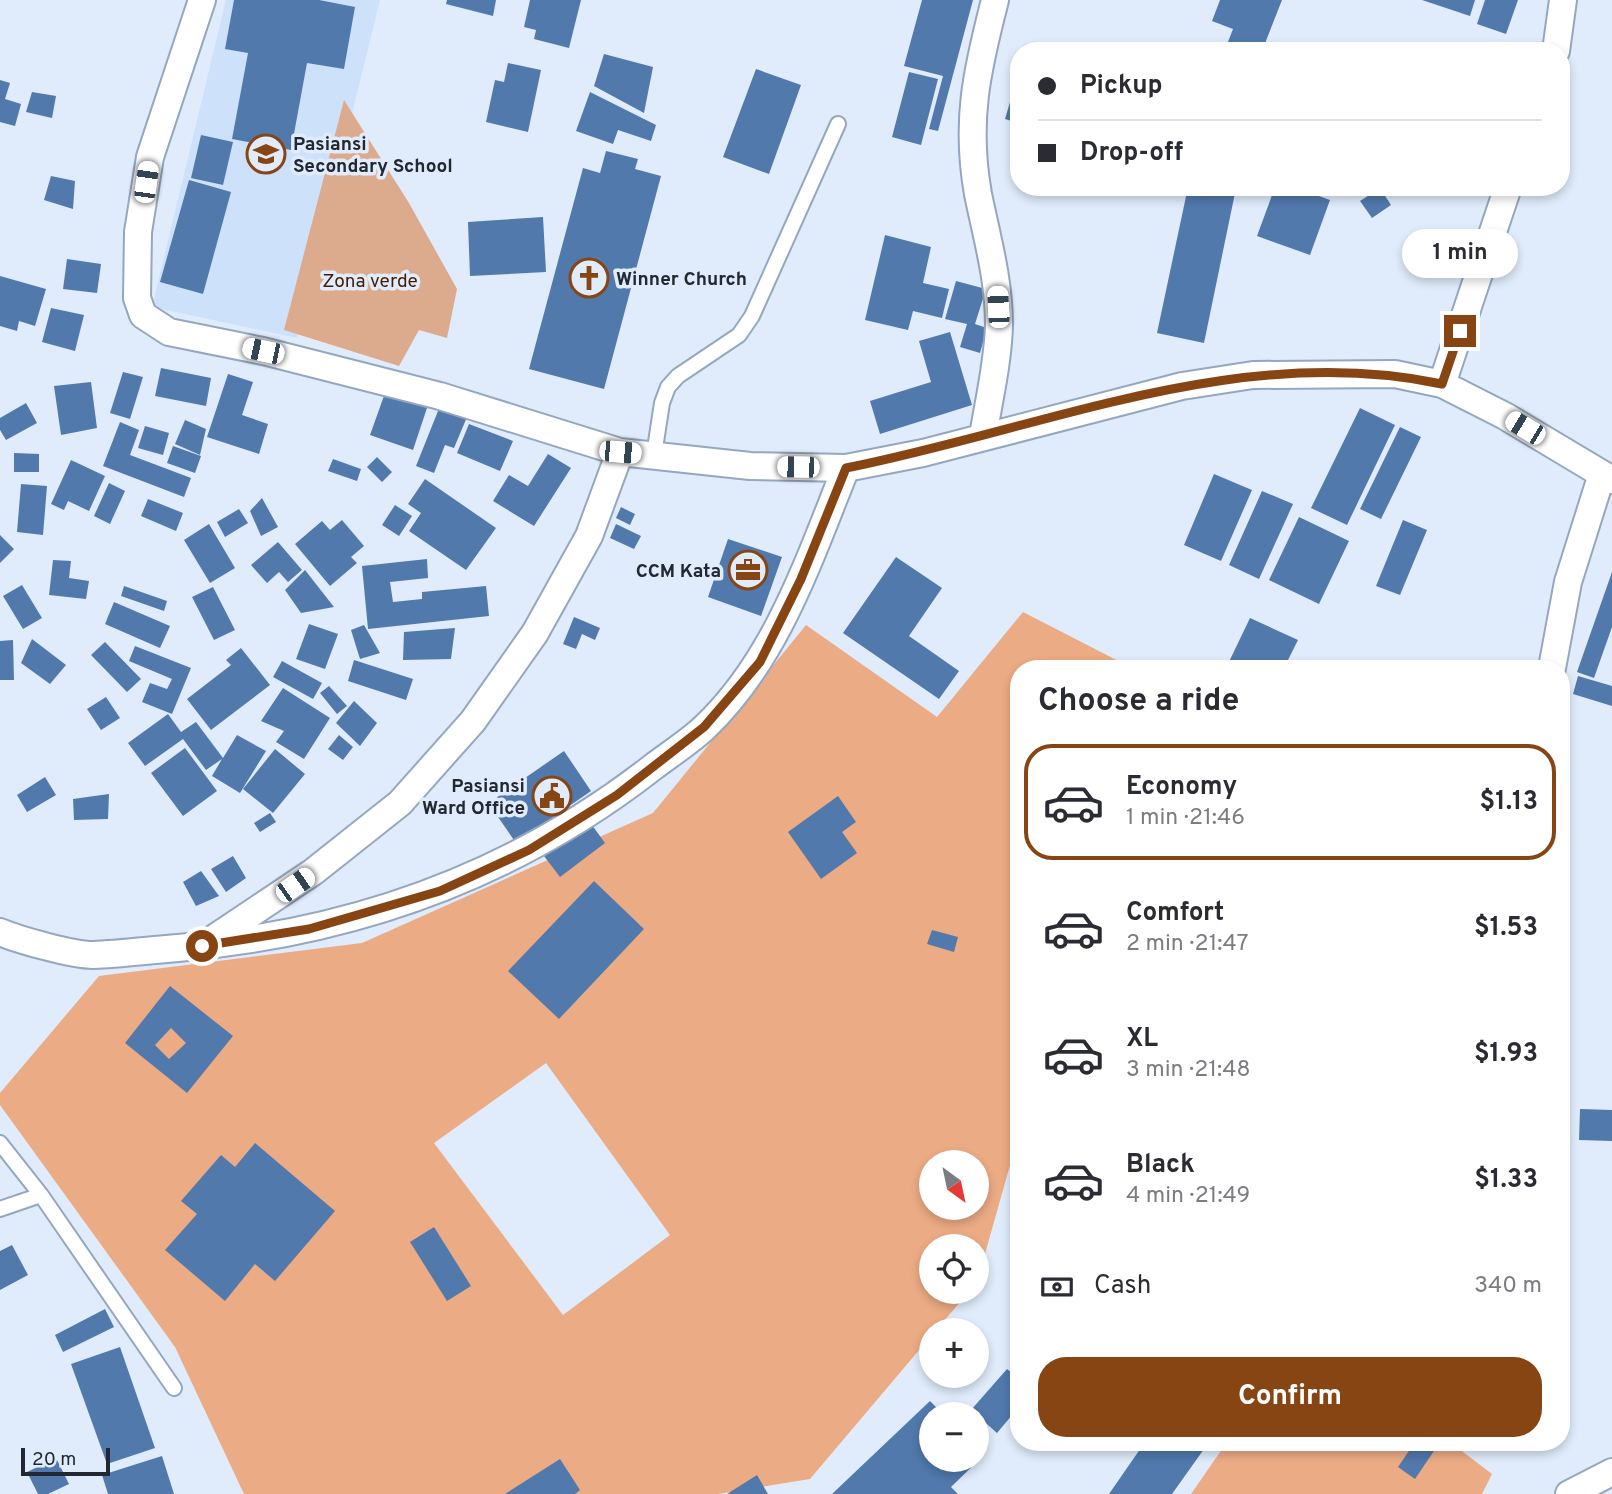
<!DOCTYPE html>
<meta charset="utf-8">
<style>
body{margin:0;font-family:Overpass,sans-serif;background:#f2f2f3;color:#2b2b33;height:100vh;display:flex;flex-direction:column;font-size:26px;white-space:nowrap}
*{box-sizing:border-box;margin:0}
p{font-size:23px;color:#7c7c81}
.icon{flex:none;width:38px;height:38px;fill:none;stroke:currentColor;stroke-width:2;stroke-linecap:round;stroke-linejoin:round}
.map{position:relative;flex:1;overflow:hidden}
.side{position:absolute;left:1010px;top:660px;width:560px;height:791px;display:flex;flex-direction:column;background:#fff;border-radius:28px;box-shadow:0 4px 10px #0003}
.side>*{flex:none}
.guide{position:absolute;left:1010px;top:42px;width:560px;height:154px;border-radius:28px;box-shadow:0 4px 10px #0003;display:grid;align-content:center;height:154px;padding:0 28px;background:#fff}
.needle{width:46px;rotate:147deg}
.fabs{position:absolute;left:919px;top:1150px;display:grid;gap:14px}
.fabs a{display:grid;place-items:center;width:70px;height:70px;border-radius:50%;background:#fff;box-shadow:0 4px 10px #0003;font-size:35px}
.scale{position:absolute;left:21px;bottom:18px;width:89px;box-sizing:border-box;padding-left:7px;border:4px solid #212832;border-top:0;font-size:19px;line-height:24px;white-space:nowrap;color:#212832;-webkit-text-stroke:5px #e0ecfb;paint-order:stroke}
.end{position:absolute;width:32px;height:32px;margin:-16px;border:9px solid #874513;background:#fff;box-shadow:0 0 0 4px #fff}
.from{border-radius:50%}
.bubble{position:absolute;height:49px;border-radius:24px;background:#fff;box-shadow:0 4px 10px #0003;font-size:23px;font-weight:700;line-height:49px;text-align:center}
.car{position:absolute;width:21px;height:42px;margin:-21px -10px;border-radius:9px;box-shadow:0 0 5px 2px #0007;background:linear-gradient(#fff 24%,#345 0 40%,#fff 0 76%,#345 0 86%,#fff 0)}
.guide b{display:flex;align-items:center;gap:24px;height:66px;font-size:26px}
.guide b+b{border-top:2px solid #e1e1e2}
.guide i{width:18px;height:18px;background:#2b2b33}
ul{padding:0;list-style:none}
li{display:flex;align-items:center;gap:21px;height:116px;margin:0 14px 10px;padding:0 14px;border:4px solid transparent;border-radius:28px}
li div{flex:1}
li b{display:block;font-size:26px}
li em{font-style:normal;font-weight:700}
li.on{border-color:#874513}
li>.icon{width:63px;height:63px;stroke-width:1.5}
h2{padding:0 28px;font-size:32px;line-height:84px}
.pay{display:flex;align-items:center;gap:18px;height:77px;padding:0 28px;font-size:26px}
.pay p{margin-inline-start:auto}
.action{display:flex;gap:14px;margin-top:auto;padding:14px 28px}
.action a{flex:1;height:80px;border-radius:28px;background:#874513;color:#fff;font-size:28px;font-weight:700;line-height:80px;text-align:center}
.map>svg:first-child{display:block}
.built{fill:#cde1fb}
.green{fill:#dcab8e}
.forest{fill:#ebab84;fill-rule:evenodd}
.building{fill:#5179ac;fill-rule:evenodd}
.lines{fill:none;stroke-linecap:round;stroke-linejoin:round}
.service-casing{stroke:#94a7bf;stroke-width:18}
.minor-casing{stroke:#94a7bf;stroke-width:30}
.service{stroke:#fff;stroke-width:14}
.minor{stroke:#fff;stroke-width:26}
.route{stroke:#874513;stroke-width:9}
.labels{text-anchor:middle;stroke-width:7;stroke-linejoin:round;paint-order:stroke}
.poi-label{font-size:19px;font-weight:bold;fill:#212832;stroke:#e0ecfb;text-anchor:start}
.park-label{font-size:19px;fill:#451d00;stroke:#e0ecfb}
</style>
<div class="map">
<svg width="1612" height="1494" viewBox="0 0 1612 1494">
<rect width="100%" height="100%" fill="#e0ecfb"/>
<!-- built -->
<path class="built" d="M226,0H380L297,338L152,307Z"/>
<!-- green -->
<path class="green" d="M344,100L409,203L457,289L447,338L419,330L399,366L284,330Z"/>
<!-- forest -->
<path class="forest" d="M1023,612L1132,668H1018V1137L977,1282L976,1246H931V1292H969L936,1330H931V1336L810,1479L718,1494H244L175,1347L0,1105V1093L99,976L362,943L653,813L806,625L937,717ZM546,1063L670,1235L563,1315L434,1143ZM931,1162H976V1208H931Z
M1227,1442H1450L1492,1474L1482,1494H1191Z"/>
<!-- building -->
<path class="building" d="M234,0H319L355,7L344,69L307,63L291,150L232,139L248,53L225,49Z
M447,0H496L493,16L446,4Z
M530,0H581L569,48L534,39L536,30L524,27Z
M922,0H973L938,131L929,129L943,76L904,66Z
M1220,0H1282L1262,51H1237L1226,47L1233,29L1212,21Z
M1422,0H1475L1470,16Z
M1485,0H1518L1506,34L1477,24Z
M604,54L653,67L644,113L594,86Z
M508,63L541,70L528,132L486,122L495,80L504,82Z
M756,69L801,85L769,174L723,157Z
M909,72L938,79L921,145L892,137Z
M1018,75V123L1005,119Z
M0,80L10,83L5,99L21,104L15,126L0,122Z
M32,92L56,96L52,118L26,112Z
M590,92L656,125L651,141L618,130L613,144L576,131Z
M201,135L233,142L223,185L191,178Z
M606,151L638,159L635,169L661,176L604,389L529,369L583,168L600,173Z
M51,176L75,181L73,209L44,200Z
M189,180L231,192L203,294L160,282Z
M1188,187L1235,193L1204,343L1157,333Z
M1275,187H1294L1330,200L1310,255L1257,236Z
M1380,188L1391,205L1372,218L1360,201Z
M543,217L546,272L470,276L468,222Z
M885,235L931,247L923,283L949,289L942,318L913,311L908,330L865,320Z
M67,259L101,264L97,293L63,289Z
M0,276L46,289L35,326L19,321L17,331L0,326Z
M956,281L986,289L975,324L987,328L980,353L960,347L967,324L945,319Z
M51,308L84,315L75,351L42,342Z
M950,332L972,405L880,434L870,401L931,382L919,341Z
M161,368L211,378L206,406L155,396Z
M123,372L143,377L130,419L110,413Z
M228,374L253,382L242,415L268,424L259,454L207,437Z
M91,382L97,428L61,435L54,386Z
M385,393L427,408L413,450L370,435Z
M26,403L37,423L6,440L0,430V418Z
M440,406L467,417L454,448L445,445L434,473L416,466Z
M1360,408L1395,425L1347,525L1311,508Z
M185,420L206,429L200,455L175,444Z
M120,422L139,430L130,455L191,478L184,497L103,466Z
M469,424L513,441L500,471L457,453Z
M145,426L169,433L163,455L138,448Z
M1400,427L1421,437L1381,519L1360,509Z
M173,446L201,456L195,473L167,463Z
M14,453L39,454V472H14Z
M548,454L571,468L534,526L493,501L509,475L528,486Z
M377,457L392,472L382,482L367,467Z
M333,459L361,469L357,481L328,471Z
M71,460L105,476L89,511L68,501L64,510L51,504Z
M1214,474L1252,490L1221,561L1184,545Z
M425,479L496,528L466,570L409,531L421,513L408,504Z
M109,483L125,491L110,524L94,516Z
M21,484L47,486L43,535L17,532Z
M1262,491L1293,504L1259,579L1229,565Z
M262,498L278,527L261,536L250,511Z
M148,499L183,513L176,531L141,516Z
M395,505L412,516L399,536L382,525Z
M621,507L635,514L630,525L616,518Z
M239,509L248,523L225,537L217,522Z
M1299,517L1349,541L1319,604L1269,580Z
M342,520L364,546L351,557L357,563L330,586L295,544L322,521L330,530Z
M1403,520L1427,530L1400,595L1376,586Z
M209,524L235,568L210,583L184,540Z
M616,524L641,536L634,549L610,538Z
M0,535L14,549L0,563Z
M728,539L782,557L761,616L708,597Z
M278,542L302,570L288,582L279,572L267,583L251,565Z
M896,557L942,588L909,636L959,671L939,699L843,633Z
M427,559L428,578L390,582L393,602L422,599V592L486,586L489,616L368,629L362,566Z
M53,560L71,561L69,578L89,581L86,599L49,595Z
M305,570L334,607L301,613L285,590Z
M1612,572V627L1594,678L1577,672Z
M22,585L42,618L23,629L3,596Z
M124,586L167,601L164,611L121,596Z
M213,587L235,630L214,640L192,597Z
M114,602L170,626L160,648L105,624Z
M574,617L600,628L595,640L582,634L576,649L563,644Z
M1250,618L1298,640L1284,668H1226Z
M309,624L338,634L325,669L296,659Z
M364,625L380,653L360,659L351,630Z
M455,628L451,659L403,660L404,632Z
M32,639L66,665L50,684L21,663Z
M13,640L14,680H0V641Z
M105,642L141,679L127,692L91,655Z
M135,646L191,668L172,714L142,702L150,683L167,689L172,679L129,661Z
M241,648L270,685L211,730L187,699L231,665L226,660Z
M354,660L413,679L406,700L348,681Z
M282,661L322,683L313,699L273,677Z
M1578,676L1612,686V706L1573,694Z
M329,686L347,706L337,714L320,693Z
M283,688L330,718L304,759L276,742L284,731L261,721Z
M106,697L120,718L101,730L87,709Z
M354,701L377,723L360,746L336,723Z
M168,714L181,732L196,722L223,758L237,735L266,751L240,793L212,776L222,759L206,770L183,739L145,766L128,743Z
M339,735L353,747L343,760L328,749Z
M185,748L217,791L183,816L151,773Z
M275,749L305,774L273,813L243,789Z
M564,751L591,791L516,843L496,814L504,808L496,798Z
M45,777L56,795L27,812L17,795Z
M109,794L108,819L74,820L73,799Z
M838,796L856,822L842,832L857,853L821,879L788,832Z
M270,813L276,822L260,832L254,823Z
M589,821L605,843L560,877L544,856Z
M233,856L246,878L226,892L211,869Z
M201,871L219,896L196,906L183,882Z
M594,881L644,929L559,1019L508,971Z
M932,930L958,937L954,952L927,944Z
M170,986L233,1036L187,1093L125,1043ZM171,1028L186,1043L169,1059L155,1045Z
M1580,1109L1612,1110V1141L1579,1140Z
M255,1143L335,1211L275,1281L255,1264L225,1301L165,1250L197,1214L181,1201L221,1155L235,1167Z
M434,1227L471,1286L447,1301L410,1242Z
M12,1245L28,1275L0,1290V1251Z
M105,1309L114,1327L63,1352L55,1335Z
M120,1347L155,1448L107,1464L71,1364Z
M1007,1369L1018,1378V1408L997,1433L971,1410Z
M930,1401L943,1414H931V1460H976V1449L983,1456L951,1487L958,1494H832Z
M1145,1442H1209L1172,1494H1109Z
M1415,1442H1440L1415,1479L1398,1467Z
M162,1456L174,1494H108L102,1475Z
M56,1458L69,1484L48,1494H38L27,1472Z
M560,1459L580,1490L575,1494H505Z
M757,1475L768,1494H727Z"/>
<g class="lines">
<defs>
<path id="service" d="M654,455L662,403L668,387L678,376L739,335L752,316L838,124
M0,1143L41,1195L174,1388
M0,1209L41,1195"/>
<path id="minor" d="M202,0L150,157L138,232L137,298L143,315L169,332L263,351L440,396L620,452L750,466L846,468L923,453L1182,386L1253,375L1395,374L1442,384L1505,416L1612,480
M1556,51L1563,0
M1442,384L1508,187
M983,436C989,400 998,362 999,325C999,279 987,238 978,194C965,121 977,70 995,0
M1552,668L1568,582L1602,474
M0,932C19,940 73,955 93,955C121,954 150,950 178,948C353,933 515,875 653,767C670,754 689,742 704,728C777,659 809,559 846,468
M213,939L313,872L400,803L473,721L535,633L589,536L620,452
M1569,1494L1612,1472"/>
</defs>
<!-- service casing -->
<use href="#service" class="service-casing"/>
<!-- minor casing -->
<use href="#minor" class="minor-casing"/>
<!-- service -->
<use href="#service" class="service"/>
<!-- minor -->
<use href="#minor" class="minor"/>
</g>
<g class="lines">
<!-- route -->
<path class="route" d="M202,946L309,929L440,891L529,850L617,795L704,727L760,662L801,579L846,468C1043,429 1238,341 1442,384L1460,331"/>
</g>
<!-- icons -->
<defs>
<symbol id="school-ring" viewBox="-11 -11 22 22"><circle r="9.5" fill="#e0ecfb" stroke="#874513" stroke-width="1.5"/><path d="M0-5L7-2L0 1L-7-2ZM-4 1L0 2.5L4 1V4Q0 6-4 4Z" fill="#874513"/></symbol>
<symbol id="church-ring" viewBox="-11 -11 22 22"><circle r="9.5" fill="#e0ecfb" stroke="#874513" stroke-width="1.5"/><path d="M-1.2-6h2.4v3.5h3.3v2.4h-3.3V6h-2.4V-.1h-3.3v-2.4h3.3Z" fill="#874513"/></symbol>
<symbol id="office-ring" viewBox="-11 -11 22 22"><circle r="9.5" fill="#e0ecfb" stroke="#874513" stroke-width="1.5"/><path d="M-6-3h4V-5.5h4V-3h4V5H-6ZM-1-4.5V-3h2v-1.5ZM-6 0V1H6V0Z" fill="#874513"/></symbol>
<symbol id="civic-ring" viewBox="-11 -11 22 22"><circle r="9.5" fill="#e0ecfb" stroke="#874513" stroke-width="1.5"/><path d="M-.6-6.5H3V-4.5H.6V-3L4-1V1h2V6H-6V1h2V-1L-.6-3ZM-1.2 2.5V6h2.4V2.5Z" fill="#874513"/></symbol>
</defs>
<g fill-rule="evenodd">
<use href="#school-ring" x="244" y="132" width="44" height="44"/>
<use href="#church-ring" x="567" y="256" width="44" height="44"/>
<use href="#office-ring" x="726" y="548" width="44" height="44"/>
<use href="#civic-ring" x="530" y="774" width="44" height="44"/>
</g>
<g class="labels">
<!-- poi labels -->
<g class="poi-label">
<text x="293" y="150">Pasiansi<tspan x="293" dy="22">Secondary School</tspan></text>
<text x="616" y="285">Winner Church</text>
<text x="721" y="577" text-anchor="end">CCM Kata</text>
<text x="525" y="792" text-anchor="end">Pasiansi<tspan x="525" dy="22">Ward Office</tspan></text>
</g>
<!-- park labels -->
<g class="park-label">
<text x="370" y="287">Zona verde</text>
</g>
</g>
</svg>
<div class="fabs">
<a><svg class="needle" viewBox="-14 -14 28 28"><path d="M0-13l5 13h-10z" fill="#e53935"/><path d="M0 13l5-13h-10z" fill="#7c7c81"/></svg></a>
<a><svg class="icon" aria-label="locate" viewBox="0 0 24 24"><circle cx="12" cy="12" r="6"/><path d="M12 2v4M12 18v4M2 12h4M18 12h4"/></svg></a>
<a>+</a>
<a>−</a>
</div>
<div class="scale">20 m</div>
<i class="end from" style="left:202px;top:946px"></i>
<i class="end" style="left:1460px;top:331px"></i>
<div class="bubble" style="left:1402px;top:229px;width:116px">1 min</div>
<i class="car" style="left:146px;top:182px;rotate:8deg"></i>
<i class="car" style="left:998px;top:307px;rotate:357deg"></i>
<i class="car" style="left:263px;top:351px;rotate:282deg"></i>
<i class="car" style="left:1525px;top:428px;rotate:301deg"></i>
<i class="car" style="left:620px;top:452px;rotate:95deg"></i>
<i class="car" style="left:798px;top:467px;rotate:271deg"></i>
<i class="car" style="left:295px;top:885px;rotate:55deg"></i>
<div class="guide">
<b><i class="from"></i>Pickup</b>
<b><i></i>Drop-off</b>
</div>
<section class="side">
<h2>Choose a ride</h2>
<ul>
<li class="on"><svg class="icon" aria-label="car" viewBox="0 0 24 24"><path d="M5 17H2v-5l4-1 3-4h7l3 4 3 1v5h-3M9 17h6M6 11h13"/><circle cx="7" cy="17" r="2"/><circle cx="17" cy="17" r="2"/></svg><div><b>Economy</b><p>1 min · 21:46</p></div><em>$1.13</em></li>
<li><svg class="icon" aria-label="car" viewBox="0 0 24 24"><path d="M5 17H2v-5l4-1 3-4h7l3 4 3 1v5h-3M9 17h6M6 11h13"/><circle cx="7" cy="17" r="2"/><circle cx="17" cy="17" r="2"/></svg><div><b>Comfort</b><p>2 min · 21:47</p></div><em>$1.53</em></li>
<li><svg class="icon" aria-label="car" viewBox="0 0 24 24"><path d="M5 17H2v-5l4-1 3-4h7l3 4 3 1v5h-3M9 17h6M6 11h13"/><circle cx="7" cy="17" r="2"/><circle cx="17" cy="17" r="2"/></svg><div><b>XL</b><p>3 min · 21:48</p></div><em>$1.93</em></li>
<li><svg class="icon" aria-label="car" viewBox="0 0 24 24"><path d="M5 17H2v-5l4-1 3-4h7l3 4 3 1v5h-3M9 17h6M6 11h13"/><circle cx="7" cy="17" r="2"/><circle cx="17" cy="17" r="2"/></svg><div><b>Black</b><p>4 min · 21:49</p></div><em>$1.33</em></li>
</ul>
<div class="pay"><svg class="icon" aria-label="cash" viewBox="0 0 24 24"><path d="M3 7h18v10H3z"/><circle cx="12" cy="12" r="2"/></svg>Cash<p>340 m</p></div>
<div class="action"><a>Confirm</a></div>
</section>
</div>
